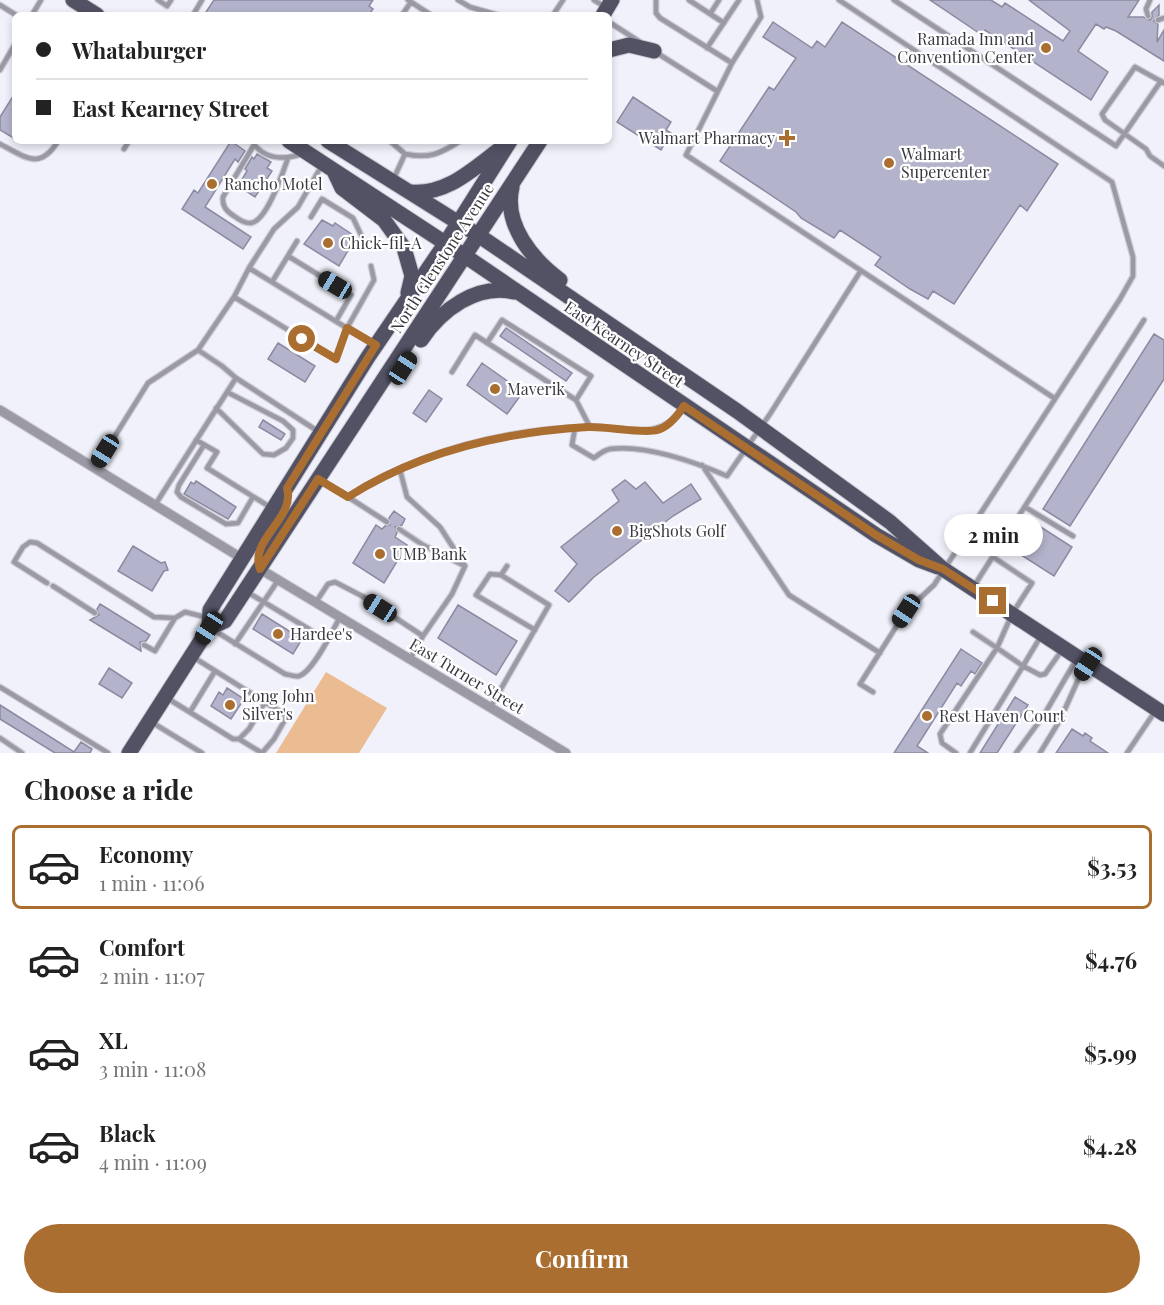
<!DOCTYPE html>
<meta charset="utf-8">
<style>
body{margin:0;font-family:"Playfair Display",serif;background:#f2f2f2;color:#222;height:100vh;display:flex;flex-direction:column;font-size:22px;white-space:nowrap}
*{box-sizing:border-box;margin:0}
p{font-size:20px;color:#767676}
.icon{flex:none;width:33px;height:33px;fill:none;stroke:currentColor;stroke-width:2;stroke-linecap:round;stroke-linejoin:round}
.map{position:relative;height:753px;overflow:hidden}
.side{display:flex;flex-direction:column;background:#fff;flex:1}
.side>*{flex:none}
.hud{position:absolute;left:12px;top:12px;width:600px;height:132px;border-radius:9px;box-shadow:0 3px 9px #0003;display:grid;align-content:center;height:132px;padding:0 24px;background:#fff}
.end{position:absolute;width:27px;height:27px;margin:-14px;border:8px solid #aa6e31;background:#fff;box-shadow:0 0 0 3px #fff}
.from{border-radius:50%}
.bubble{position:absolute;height:42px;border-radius:21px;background:#fff;box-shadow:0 3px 9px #0003;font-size:20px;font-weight:700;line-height:42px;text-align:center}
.car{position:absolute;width:18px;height:36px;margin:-18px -9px;border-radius:8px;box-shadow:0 0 4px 2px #0007;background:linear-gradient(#222 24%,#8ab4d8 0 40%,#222 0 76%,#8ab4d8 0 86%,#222 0)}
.hud b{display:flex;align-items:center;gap:21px;height:57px;font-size:22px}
.hud b+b{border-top:2px solid #e0e0e0}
.hud i{width:15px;height:15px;background:#222}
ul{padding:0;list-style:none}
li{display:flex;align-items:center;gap:18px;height:84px;margin:0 12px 9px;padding:0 12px;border:3px solid transparent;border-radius:9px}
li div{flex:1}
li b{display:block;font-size:22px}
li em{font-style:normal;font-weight:700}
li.selected{border-color:#aa6e31}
li>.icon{width:54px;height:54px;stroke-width:1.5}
h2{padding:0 24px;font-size:27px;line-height:72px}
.primary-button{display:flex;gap:12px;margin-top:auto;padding:12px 24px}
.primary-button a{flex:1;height:69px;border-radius:36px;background:#aa6e31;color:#fff;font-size:24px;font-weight:700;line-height:69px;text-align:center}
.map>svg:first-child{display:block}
.green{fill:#ebbc92}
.building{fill:#b3b3cb;stroke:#8b8aa1;stroke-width:1.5}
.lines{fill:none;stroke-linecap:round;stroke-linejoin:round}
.lane-casing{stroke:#ccccd6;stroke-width:7}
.street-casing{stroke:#ccccd6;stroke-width:11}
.primary-casing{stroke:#ccccd6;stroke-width:17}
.lane{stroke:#9a99a4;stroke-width:4.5}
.street{stroke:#9a99a4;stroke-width:9}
.primary{stroke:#535264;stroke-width:15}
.route{stroke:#aa6e31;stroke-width:8}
.poi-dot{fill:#aa6e31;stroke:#fff;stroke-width:2}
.labels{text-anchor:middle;stroke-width:4.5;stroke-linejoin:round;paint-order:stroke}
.poi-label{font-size:16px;fill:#393842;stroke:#fff;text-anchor:start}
.street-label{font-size:16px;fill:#393842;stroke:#fff}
</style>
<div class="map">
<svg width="1164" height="753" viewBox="0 0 1164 753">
<rect width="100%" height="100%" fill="#f1f1fb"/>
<!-- green -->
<path class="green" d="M326,672L387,708L359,753H276Z"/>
<!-- building -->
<path class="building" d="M214,0H373L369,6L373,9L369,15H204Z
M930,0H991L1002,7L1005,3L1063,41L1070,31L1029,0H1139L1128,17H1143L1150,20L1152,17V12L1159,5V15L1154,21L1158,24L1157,42L1164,30V61L1116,31L1106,27L1104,29L1096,24L1078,51L1108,72L1091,100L985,30L982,35Z
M773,22L812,48L817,41L825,47L842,22L1058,164L1027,211L1020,205L954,304L933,291L928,299L910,289L875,265L881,257L840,230L834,238L801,218L796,212L720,161L769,87L774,90L796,58L763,37Z
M15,93V139L0,130V117Z
M633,97L671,122L666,130L671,133L661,150L617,122Z
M231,141L245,151L238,162L235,159L205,207L251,237L243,249L182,209L194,190L198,193Z
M257,154L271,162L267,168L272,171L255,197L238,186L247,171L245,169L252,157L254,159Z
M322,220L333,226L335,223L353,235L350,241L353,242L339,266L304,244Z
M506,328L572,373L566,381L500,336Z
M1154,334L1164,340V379L1070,526L1043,509Z
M278,343L315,366L305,382L268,359Z
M482,363L523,392L507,414L467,385Z
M429,390L442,399L426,422L413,413Z
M263,420L285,434L281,440L259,427Z
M625,480L636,489L645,482L663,503L691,484L701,499L673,516L594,577L569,602L555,591L577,564L561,547L619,501L612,490Z
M196,481L236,507L228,519L184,494L191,482L194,484Z
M394,511L405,519L402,525L395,527L397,533L395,537L407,545L384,583L353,563L376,525L382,529L385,526L390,525L389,518Z
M1036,524L1072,547L1054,576L1018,553Z
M133,546L161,563L165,562L168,570L164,571L152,591L118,571Z
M100,604L150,635L146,641L140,642L141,651L90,620L99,615L97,609Z
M458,605L517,641L496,675L438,638Z
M262,614L302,639L293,654L253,629Z
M961,649L982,663L975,674L971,671L961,686L957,683L917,746L928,753H894Z
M109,668L132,683L122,698L99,684Z
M227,688L244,699L231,719L211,706L219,692L223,695Z
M1015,697L1028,705L997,753H980Z
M0,705L74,752L81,742L92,749L90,753H55L0,719Z
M1072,729L1083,736L1085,733L1092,738L1090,741L1108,753H1056Z"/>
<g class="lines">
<defs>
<path id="lane" d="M158,0L167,6L171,0
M408,0L431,15
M458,0L470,7L498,15
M594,0L605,7
M656,0V13L660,18L732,63
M689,0L724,23
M757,0L761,17L732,63L686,155L1054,398
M839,0L1112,182L1133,257V276L1120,299L934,585L906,611L860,684L873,692
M894,0L1116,146L1161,81
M0,5L16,15
M710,14L719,0
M32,15L41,0
M193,15L202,0
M402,15L411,2
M553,15L563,0
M1148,16L1146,9L1150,0
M1158,20L1164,18
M609,22L640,42
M707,48L739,0
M657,53L717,91
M0,70L15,44
M1164,83L1135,67L1102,114L1105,120L1146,149L1150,156L1164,166
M252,141C263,160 284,160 302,154
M390,141L405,154
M0,144C25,157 40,171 58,141
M254,145L223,197C222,206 226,211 234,216C238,219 245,224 251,223C267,221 283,172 288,158
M124,149L129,141
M394,178L405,154C429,159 440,154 460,141
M311,217L322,199L353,218L363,239
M288,256L351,295L336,321
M249,268L373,344
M272,282L297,241
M234,297L336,359L347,328L374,280L371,266
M487,343L502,320L591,376L576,400
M198,350L222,366L236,378
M452,372L475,335L576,400L590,427
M216,408L263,454L274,455L286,448L293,438V430L283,421L227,392
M575,428L572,445L594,458C598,455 604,450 610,449C644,444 695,462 727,476L770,414L860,272
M196,440L217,452L207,468L270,507
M204,445L179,485L177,492L181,497L226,524L238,523L253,497
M702,465L789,595L880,653
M95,468L148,383L198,350L234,297L249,268L274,229L298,207L322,165
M400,470L407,497L440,527L465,566L452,594L423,636
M319,480L348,497C419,451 507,428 591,427C627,426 659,443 683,408
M348,497L387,522
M155,505L236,378L319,432
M1025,507L1073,536
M399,529L423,545L465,566
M993,557L1032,583L1012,614L997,648L1023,666L1041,636
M501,575L507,566
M47,583L14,562L23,547L30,542L37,543L154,617L175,618
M53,586L95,613
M974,586L1144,320
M247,592L327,640
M316,602L328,584L335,582L362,596L423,636L410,659
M212,629L285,674C290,675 295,677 299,676C313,672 333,630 340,617
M235,644L279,579
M144,645L155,651L175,618L185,612L205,617
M0,687L108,753
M167,698L233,739H239L249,729L265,702L193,657
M490,708L549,605L501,575L490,574L476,595L535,630
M190,712L215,671
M153,723L202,753
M0,738L22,753
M239,739L262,753L274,739L287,716L265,702
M956,753L942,743L940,734L997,648L973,632
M970,753L1023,666L1040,675L1045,674L1062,650
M1016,753L1044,715L1076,660
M1040,753L1060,720L1078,680L1086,666
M1127,753L1156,710"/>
<path id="street" d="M0,410L243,559
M260,569L566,753"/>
<path id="primary" d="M73,0L97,15
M603,15L612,0
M609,50L629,45L654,51
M289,141L465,256L876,535L919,560L938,567
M328,141L478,235L737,411L890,522L943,569L1164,714
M334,171L342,188L384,220L404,248L412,276L408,293
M512,187C503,225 533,260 560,280
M411,192C447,195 473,169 500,149
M421,340C441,310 477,283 514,292
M209,628L225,621L540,141
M129,753L209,628L210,610L368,357L445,244L510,141"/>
</defs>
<!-- lane casing -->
<use href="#lane" class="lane-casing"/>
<!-- street casing -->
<use href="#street" class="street-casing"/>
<!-- primary casing -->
<use href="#primary" class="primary-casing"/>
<!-- lane -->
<use href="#lane" class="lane"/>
<!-- street -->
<use href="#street" class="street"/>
<!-- primary -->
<use href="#primary" class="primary"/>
</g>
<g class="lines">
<!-- route -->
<path class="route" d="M302,339L336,359L347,328L376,345L287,488C296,518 249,539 260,569L318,479L348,497C420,451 504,432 588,427C605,426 644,434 657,430C669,427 678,415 684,406L876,535L919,560L943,569L993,601"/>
</g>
<!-- markers -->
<g class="poi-dot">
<circle cx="1046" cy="48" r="6"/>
<path d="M784 129h6v6h6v6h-6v6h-6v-6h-6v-6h6z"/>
<circle cx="889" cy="163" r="6"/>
<circle cx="212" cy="184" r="6"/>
<circle cx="328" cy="243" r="6"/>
<circle cx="495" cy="389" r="6"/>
<circle cx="617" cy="531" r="6"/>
<circle cx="380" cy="554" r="6"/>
<circle cx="278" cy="634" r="6"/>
<circle cx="230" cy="705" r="6"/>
<circle cx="927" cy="716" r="6"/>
</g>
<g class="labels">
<!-- poi labels -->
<g class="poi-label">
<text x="1034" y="45" text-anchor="end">Ramada Inn and<tspan x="1034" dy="18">Convention Center</tspan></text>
<text x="775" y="144" text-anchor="end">Walmart Pharmacy</text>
<text x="901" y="160">Walmart<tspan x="901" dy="18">Supercenter</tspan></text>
<text x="224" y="190">Rancho Motel</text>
<text x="340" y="249">Chick-fil-A</text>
<text x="507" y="395">Maverik</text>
<text x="629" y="537">BigShots Golf</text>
<text x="392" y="560">UMB Bank</text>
<text x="290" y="640">Hardee's</text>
<text x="242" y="702">Long John<tspan x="242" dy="18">Silver's</tspan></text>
<text x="939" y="722">Rest Haven Court</text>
</g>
<!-- street labels -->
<g class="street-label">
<text transform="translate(442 258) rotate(-57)" y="6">North Glenstone Avenue</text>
<text transform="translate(624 344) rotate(34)" y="6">East Kearney Street</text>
<text transform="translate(467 676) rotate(31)" y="6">East Turner Street</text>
</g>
</g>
</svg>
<i class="end from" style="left:302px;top:339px"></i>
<i class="end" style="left:993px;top:601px"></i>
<div class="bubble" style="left:944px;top:514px;width:99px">2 min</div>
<i class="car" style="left:335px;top:285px;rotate:301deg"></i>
<i class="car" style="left:403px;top:368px;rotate:33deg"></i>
<i class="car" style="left:105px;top:451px;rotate:212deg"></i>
<i class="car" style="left:380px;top:608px;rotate:302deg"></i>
<i class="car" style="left:906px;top:611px;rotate:213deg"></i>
<i class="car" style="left:209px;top:628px;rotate:213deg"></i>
<i class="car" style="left:1088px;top:664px;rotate:213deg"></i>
<div class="hud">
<b><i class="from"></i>Whataburger</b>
<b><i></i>East Kearney Street</b>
</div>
</div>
<section class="side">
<h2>Choose a ride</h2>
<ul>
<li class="selected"><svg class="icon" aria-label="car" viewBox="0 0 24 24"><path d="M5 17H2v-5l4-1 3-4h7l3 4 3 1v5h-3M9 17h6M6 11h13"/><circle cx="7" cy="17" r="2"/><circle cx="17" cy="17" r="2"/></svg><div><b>Economy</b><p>1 min · 11:06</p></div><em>$3.53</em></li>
<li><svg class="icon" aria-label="car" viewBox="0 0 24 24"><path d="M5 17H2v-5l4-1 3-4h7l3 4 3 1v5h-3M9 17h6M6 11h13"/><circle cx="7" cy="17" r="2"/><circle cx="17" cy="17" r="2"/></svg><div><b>Comfort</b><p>2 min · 11:07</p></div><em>$4.76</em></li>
<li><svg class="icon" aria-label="car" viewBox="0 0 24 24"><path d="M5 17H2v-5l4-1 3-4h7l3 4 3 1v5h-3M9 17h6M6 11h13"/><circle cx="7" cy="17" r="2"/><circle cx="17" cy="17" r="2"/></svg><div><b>XL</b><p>3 min · 11:08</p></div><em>$5.99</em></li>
<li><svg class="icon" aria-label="car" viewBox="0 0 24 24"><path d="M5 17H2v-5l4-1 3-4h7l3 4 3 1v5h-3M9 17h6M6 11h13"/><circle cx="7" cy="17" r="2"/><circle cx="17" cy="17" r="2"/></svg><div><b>Black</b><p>4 min · 11:09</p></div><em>$4.28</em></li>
</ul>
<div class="primary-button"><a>Confirm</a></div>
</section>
